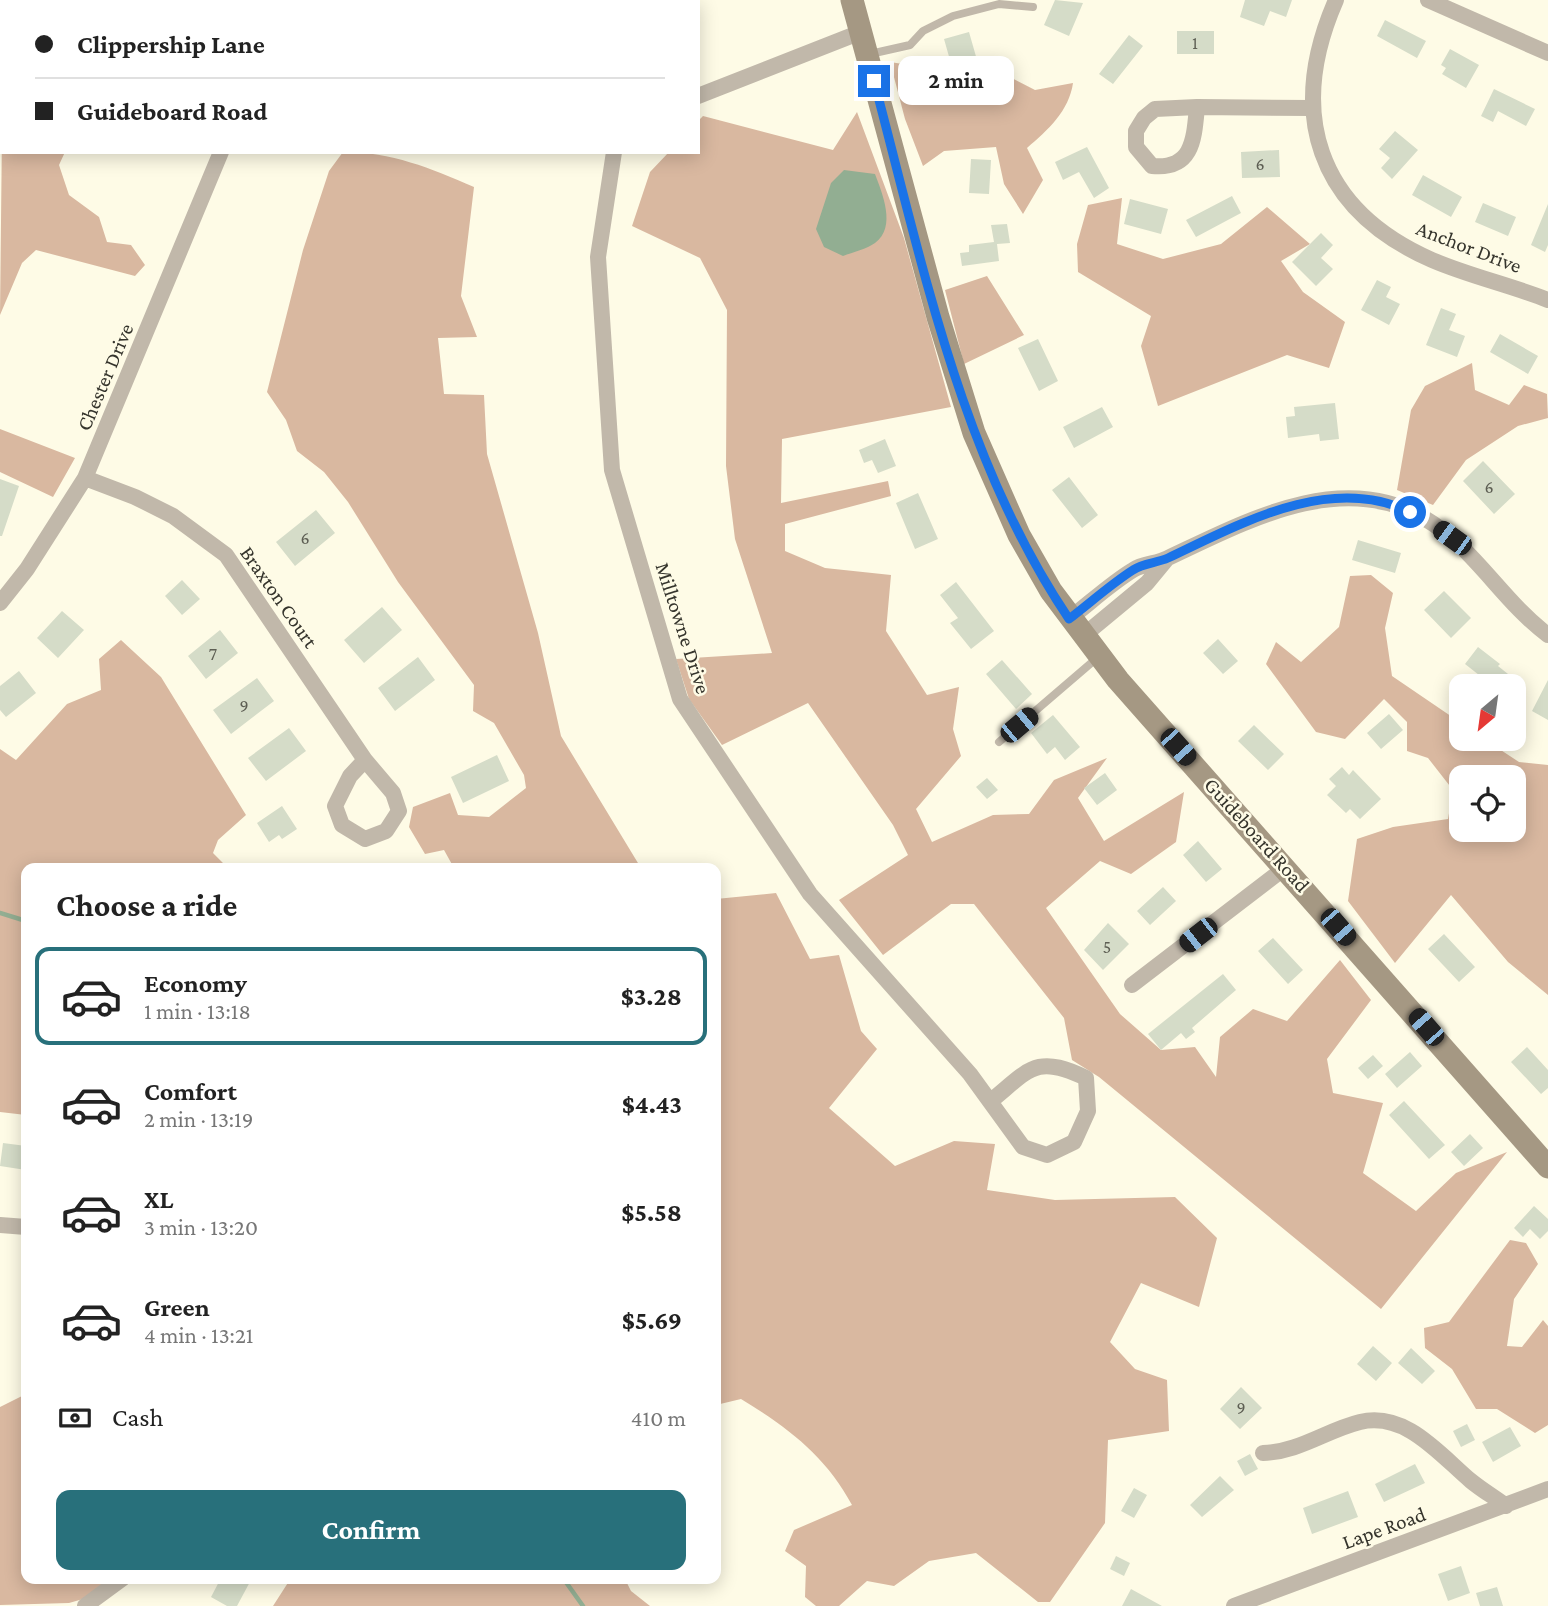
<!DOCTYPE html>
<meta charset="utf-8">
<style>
body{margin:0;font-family:"Crimson Pro",serif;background:#f2f2f2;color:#222;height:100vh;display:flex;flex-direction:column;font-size:26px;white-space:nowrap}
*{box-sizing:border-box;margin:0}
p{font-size:23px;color:#767676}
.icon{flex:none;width:38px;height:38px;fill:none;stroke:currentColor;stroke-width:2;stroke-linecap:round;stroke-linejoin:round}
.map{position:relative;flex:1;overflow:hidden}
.sheet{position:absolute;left:21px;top:863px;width:700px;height:721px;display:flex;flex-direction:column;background:#fff;border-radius:14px;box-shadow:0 4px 18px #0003}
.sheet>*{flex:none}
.top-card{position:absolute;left:0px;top:0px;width:700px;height:154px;box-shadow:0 4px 18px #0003;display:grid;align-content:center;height:154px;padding:0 35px;background:#fff}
.needle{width:46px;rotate:209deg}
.buttons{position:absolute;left:1449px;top:674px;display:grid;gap:14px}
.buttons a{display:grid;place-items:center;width:77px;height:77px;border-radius:14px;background:#fff;box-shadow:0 4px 18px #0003;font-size:35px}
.end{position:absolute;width:32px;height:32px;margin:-16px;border:9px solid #1a73e8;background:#fff;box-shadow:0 0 0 4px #fff}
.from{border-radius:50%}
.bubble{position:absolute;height:49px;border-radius:14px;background:#fff;box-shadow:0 4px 18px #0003;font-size:23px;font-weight:700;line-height:49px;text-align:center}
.car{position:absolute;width:21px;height:42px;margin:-21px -10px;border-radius:9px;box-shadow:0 0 5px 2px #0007;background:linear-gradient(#222 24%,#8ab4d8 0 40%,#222 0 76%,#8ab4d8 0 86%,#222 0)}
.top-card b{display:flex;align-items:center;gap:24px;height:66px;font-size:26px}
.top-card b+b{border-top:2px solid #e0e0e0}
.top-card i{width:18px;height:18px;background:#222}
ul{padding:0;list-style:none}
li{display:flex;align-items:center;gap:21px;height:98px;margin:0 14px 10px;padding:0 21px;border:4px solid transparent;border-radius:14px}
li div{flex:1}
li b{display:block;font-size:26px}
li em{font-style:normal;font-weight:700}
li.current{border-color:#28707b}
li>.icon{width:63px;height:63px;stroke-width:1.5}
h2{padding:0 35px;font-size:32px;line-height:84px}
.pay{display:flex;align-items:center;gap:18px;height:77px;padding:0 35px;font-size:26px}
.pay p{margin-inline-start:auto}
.primary-button{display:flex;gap:14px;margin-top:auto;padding:14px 35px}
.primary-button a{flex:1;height:80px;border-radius:14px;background:#28707b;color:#fff;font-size:28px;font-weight:700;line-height:80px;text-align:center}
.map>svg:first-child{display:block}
.forest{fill:#d9b8a0;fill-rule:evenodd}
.water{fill:#92ae92}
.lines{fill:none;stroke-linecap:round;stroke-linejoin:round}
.stream{stroke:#92ae92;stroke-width:4.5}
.building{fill:#d5dcc8}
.lane{stroke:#c1b8aa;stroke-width:8}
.street{stroke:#c1b8aa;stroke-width:16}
.secondary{stroke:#a59883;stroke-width:23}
.route{stroke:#1a73e8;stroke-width:9}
.labels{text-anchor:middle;stroke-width:5;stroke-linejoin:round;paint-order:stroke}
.number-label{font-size:18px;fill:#5d5e53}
.street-label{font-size:21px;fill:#35342c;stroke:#fefbe6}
</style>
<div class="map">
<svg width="1548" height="1606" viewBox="0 0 1548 1606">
<rect width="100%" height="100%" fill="#fefbe6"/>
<!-- forest -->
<path class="forest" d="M890,62L909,65L940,82L1000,72L1035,90L1073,83C1069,111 1048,130 1027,148L1043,180L1023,214L1004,184L996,147L944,151L923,166L905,119Z
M857,112L904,238L951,407L782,439L781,503L888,481L891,496L785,524V551L825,568L891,575L886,631L927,695L959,687L953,729L961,756L916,809L932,842L993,815L1029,814L1054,780L1107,758L1078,798L1104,841L1184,792L1176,842L1131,874L1100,861L1046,908L1120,1014L1161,1050L1195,1047L1216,1077L1220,1037L1253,1009L1287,1021L1340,960L1371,1000L1327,1059L1333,1093L1383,1103L1363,1173L1416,1211L1456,1173L1507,1152L1381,1309L1099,1077L1072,1060L1064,1018L974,904H951L883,955L839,900L908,855L893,825L808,703L722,745L689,699L676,659L772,653L735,539L726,466L727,310L700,258L632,226L650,172L669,152H698V121L703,116L833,150Z
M2,130V152H65L59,165L69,195L99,217L107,242L131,245L145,265L135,276L36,250L22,263L0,315Z
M343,152C392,152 430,168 474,187L461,296L477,337L438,338L444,394L484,395L487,454L538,633L561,736L641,868H454L444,850L425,854L409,827L413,807L450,793L458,815L489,817L526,788L524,775L494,723L473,711L474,685L398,582L348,502L324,472L297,451L286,420L267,392L303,250L329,171Z
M1122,198L1117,244L1163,259L1221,244L1267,207L1310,244L1281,261L1303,292L1345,322L1329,368L1287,355L1158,406L1141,346L1151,316L1078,272L1077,244L1088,205Z
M987,276L1024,335L964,364L945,290Z
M1472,363L1475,390L1509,405L1524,385L1547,394L1548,418L1518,426L1466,460L1433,505L1397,490L1411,410L1425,386Z
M0,429L75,458L53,497L0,472Z
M1371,575L1393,593L1385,628L1392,676L1461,723V738L1484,739L1519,762L1548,765V995L1508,962L1451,895L1395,963L1348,901L1357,839L1393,827L1448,819L1453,790L1428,758L1407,751V722L1384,699L1345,739L1316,732L1266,664L1276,642L1301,662L1339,627L1350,576ZM1461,777H1514V830H1461Z
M121,640L161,677L246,815L218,840L213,853L228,868H26V1115L0,1112V749L16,760L67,704L101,690L99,659Z
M776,893L810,959L839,955L861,1031L877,1049L829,1108L895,1166L954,1141L995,1144L987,1190L1055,1200L1175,1197L1217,1238L1199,1307L1141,1283L1110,1342L1135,1369L1167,1380L1169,1431L1108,1440L1105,1523L1050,1602H1038L976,1553L929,1561L894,1586L867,1581L839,1606H816L805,1597L806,1566L785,1551L794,1530L852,1505C826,1456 787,1427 741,1399L716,1405V899Z
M1510,1240L1526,1243L1538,1264L1514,1299L1507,1346L1522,1347L1543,1320L1548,1326V1425L1535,1433L1497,1409H1476L1452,1369L1425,1348L1424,1328L1449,1322Z
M26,1394V1482L23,1518L26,1578L112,1579L90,1597L69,1603L0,1605V1407Z
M291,1578L625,1579L631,1591L650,1606H273Z"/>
<!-- water -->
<path class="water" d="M844,170L875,174C882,193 897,227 875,243C867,249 853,252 843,256L824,247L816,229L831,183Z"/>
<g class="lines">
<!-- stream -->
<path class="stream" d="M0,913L26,921
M563,1578L583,1606"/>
</g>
<!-- building -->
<path class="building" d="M1055,0L1083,3L1069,36L1044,25Z
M1245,0H1292L1286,17L1270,11L1264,26L1240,17Z
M1385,20L1426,41L1417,58L1377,36Z
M1177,31H1214V54H1177Z
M969,32L979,67L954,74L944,39Z
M1129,35L1143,46L1113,84L1099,74Z
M1450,49L1479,65L1466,88L1442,74L1446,68L1441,65Z
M1494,89L1535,109L1526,126L1498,111L1493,122L1481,116Z
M1395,131L1418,150L1392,179L1381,168L1390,158L1379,149Z
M1087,147L1109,188L1094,198L1079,172L1063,180L1055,162Z
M1279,150L1280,177L1242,178L1241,152Z
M971,159L991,160L989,194L969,193Z
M1423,175L1462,197L1451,217L1412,195Z
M1232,196L1241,213L1196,237L1186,220Z
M1130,199L1168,209L1161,234L1124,224Z
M1483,203L1516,217L1508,236L1475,222Z
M1548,204V245L1545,252L1531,245Z
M1007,224L1010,243L997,244L999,261L962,266L960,253L969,252V245L994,242L991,225Z
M1321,233L1333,245L1321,258L1333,269L1316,286L1292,262Z
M1377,280L1391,287L1386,297L1400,304L1389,325L1361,310Z
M1441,308L1456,314L1449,330L1465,336L1457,357L1426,345Z
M1500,334L1538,356L1528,374L1490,352Z
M1038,339L1058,381L1039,391L1018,348Z
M1335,403L1339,439L1320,441L1319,434L1288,438L1286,417L1295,416L1294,407Z
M1102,407L1113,427L1074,448L1063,427Z
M885,439L896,466L878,473L872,460L864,463L859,450Z
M1483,461L1515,494L1494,514L1463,481Z
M1069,477L1098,515L1082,528L1052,490Z
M0,479L19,486L2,536H0Z
M918,493L938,539L915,549L896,503Z
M316,510L335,533L295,566L276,542Z
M1358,540L1401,553L1395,573L1352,560Z
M182,580L200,599L182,615L165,596Z
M956,582L994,631L971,649L950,623L958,618L940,595Z
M1444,591L1471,618L1451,638L1424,610Z
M382,607L402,630L364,663L344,640Z
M62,611L84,630L58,658L37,638Z
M220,630L238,653L206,679L188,656Z
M1218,639L1238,661L1223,674L1203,653Z
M1478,647L1500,664L1498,666L1523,686H1493L1465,664Z
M418,657L435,680L395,711L378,688Z
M1002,660L1032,694L1016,709L986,674Z
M19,671L36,693L6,717L0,710V686Z
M257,678L274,701L231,734L213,710Z
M1548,680V720L1532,711Z
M1389,714L1403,730L1381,749L1367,733Z
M1053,715L1080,747L1065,760L1055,747L1047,754L1031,733Z
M1254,725L1284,754L1268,770L1238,741Z
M289,728L306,751L266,781L248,758Z
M497,755L509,781L463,803L451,777Z
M1342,767L1349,775L1353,770L1381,799L1360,819L1350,809L1346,813L1327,795L1336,786L1329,779Z
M1105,773L1117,790L1097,805L1084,788Z
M987,778L998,790L987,799L976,787Z
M282,806L297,829L282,839L279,835L269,842L257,823Z
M1198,841L1222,869L1206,882L1183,855Z
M1163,887L1176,901L1150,925L1137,911Z
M1108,923L1129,944L1103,970L1084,950Z
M1444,934L1475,967L1459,982L1428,949Z
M1273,938L1303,970L1288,984L1258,951Z
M1223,974L1236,990L1192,1028L1195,1032L1186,1039L1181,1033L1161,1050L1148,1034Z
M1527,1047L1548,1070V1088L1541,1094L1511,1062Z
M1410,1052L1422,1066L1397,1088L1385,1074Z
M1373,1055L1383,1066L1368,1079L1358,1068Z
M1404,1101L1445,1145L1429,1159L1389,1115Z
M1470,1134L1483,1148L1464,1166L1451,1152Z
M3,1143L26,1146V1170L0,1166Z
M1534,1206L1548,1219V1231L1540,1239L1530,1229L1523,1237L1514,1228Z
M1373,1346L1392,1363L1376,1381L1357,1364Z
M1411,1348L1435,1371L1422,1384L1398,1363Z
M1241,1387L1262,1408L1240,1429L1220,1409Z
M1467,1424L1475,1440L1461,1447L1453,1431Z
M1510,1427L1521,1446L1493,1462L1482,1442Z
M1250,1454L1258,1469L1245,1476L1237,1461Z
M1415,1464L1425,1483L1384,1502L1375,1484Z
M1220,1476L1234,1490L1202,1517L1190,1505Z
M1134,1488L1147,1495L1134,1518L1121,1511Z
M1348,1491L1358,1517L1312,1534L1303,1508Z
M1116,1556L1130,1563L1124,1576L1110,1569Z
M1461,1566L1470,1593L1448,1601L1438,1574Z
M221,1578H252L237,1606H227L211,1597Z
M1497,1587L1503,1606H1480L1476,1593Z
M1131,1589L1162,1606H1122Z"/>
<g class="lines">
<!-- lane -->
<path class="lane" d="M870,54L910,45L923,31L953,16L999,4L1033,7
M999,742L1097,658"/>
<!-- street -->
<path class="street" d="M1336,0C1287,112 1316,209 1432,260C1469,276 1510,285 1548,300
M1428,0L1548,53
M698,96L861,32
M1197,107C1194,139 1193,170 1152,166L1136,147V131L1144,118L1155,109Z
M1197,107L1311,108
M614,152L598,257L612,470L680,699L810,894L970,1074L1023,1147L1047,1155L1074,1142L1088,1111L1086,1078C1036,1054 1030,1069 992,1100
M85,478L135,497L173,516L226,555L365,760L393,793L399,811L386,831L365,839L342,825L335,806L350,776L365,760
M0,603L27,569L85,478L221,152
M1069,619C1090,603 1110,584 1133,570C1143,563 1157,564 1168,558C1245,522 1340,469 1424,518C1474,547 1502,601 1548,635
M1083,636L1147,583L1166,560
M1132,985L1286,867
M0,1225L26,1227
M1263,1453C1299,1452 1327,1430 1360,1422C1406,1411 1440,1455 1471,1481C1482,1490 1494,1497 1506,1506
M85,1606L123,1578
M1234,1606L1548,1489"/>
<!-- secondary -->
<path class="secondary" d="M852,0L938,317L974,433L1019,535L1051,591L1118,680L1548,1167"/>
</g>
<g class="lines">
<!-- route -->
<path class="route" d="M874,81C923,265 961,459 1069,619C1090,603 1111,584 1133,570C1143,563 1157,563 1168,558C1240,524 1330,473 1410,512"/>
</g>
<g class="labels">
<!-- number labels -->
<g class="number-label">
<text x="1195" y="49">1</text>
<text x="1260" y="170">6</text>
<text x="1489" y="493">6</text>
<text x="305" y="544">6</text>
<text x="213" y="660">7</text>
<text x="244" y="712">9</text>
<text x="1107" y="953">5</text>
<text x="1241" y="1414">9</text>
</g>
<!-- street labels -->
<g class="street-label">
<text transform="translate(1469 247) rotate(21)" y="7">Anchor Drive</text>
<text transform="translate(105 377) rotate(-67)" y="7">Chester Drive</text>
<text transform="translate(279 597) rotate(55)" y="7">Braxton Court</text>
<text transform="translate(683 628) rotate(72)" y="7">Milltowne Drive</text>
<text transform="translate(1257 835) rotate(48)" y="7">Guideboard Road</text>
<text transform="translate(1384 1528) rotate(-20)" y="7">Lape Road</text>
</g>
</g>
</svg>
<div class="buttons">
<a><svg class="needle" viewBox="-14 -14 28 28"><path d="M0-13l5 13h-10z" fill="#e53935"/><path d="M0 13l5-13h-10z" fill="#767676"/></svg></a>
<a><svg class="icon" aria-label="locate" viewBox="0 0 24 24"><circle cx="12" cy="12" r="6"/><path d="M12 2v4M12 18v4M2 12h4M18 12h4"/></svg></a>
</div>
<i class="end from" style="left:1410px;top:512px"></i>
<i class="end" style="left:874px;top:81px"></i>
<div class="bubble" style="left:898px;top:56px;width:116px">2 min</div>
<i class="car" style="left:1452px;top:538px;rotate:306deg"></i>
<i class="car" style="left:1019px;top:725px;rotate:50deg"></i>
<i class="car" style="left:1178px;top:747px;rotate:138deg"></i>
<i class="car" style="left:1338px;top:927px;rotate:139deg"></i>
<i class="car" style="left:1198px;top:935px;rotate:232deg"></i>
<i class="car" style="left:1426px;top:1027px;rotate:319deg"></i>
<div class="top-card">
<b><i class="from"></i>Clippership Lane</b>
<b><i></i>Guideboard Road</b>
</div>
<section class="sheet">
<h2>Choose a ride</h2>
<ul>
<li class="current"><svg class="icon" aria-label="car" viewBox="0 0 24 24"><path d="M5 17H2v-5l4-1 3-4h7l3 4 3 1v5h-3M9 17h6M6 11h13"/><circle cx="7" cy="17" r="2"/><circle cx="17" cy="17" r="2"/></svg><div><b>Economy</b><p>1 min · 13:18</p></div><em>$3.28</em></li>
<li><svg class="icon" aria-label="car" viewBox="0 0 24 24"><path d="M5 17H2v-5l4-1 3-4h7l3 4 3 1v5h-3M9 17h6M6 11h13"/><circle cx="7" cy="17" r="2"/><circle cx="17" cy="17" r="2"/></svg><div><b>Comfort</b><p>2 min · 13:19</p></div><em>$4.43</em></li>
<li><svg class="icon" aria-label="car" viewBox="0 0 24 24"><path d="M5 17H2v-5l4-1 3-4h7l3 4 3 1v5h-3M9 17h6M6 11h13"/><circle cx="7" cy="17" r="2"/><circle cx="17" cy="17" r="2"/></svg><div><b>XL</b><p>3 min · 13:20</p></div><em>$5.58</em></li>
<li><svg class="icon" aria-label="car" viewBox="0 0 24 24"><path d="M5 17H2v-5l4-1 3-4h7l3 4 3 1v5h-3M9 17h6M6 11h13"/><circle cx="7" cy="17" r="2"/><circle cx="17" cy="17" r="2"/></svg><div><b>Green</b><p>4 min · 13:21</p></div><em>$5.69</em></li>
</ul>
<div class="pay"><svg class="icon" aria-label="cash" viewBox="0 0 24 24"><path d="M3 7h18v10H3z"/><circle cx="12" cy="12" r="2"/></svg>Cash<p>410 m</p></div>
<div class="primary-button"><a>Confirm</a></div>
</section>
</div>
